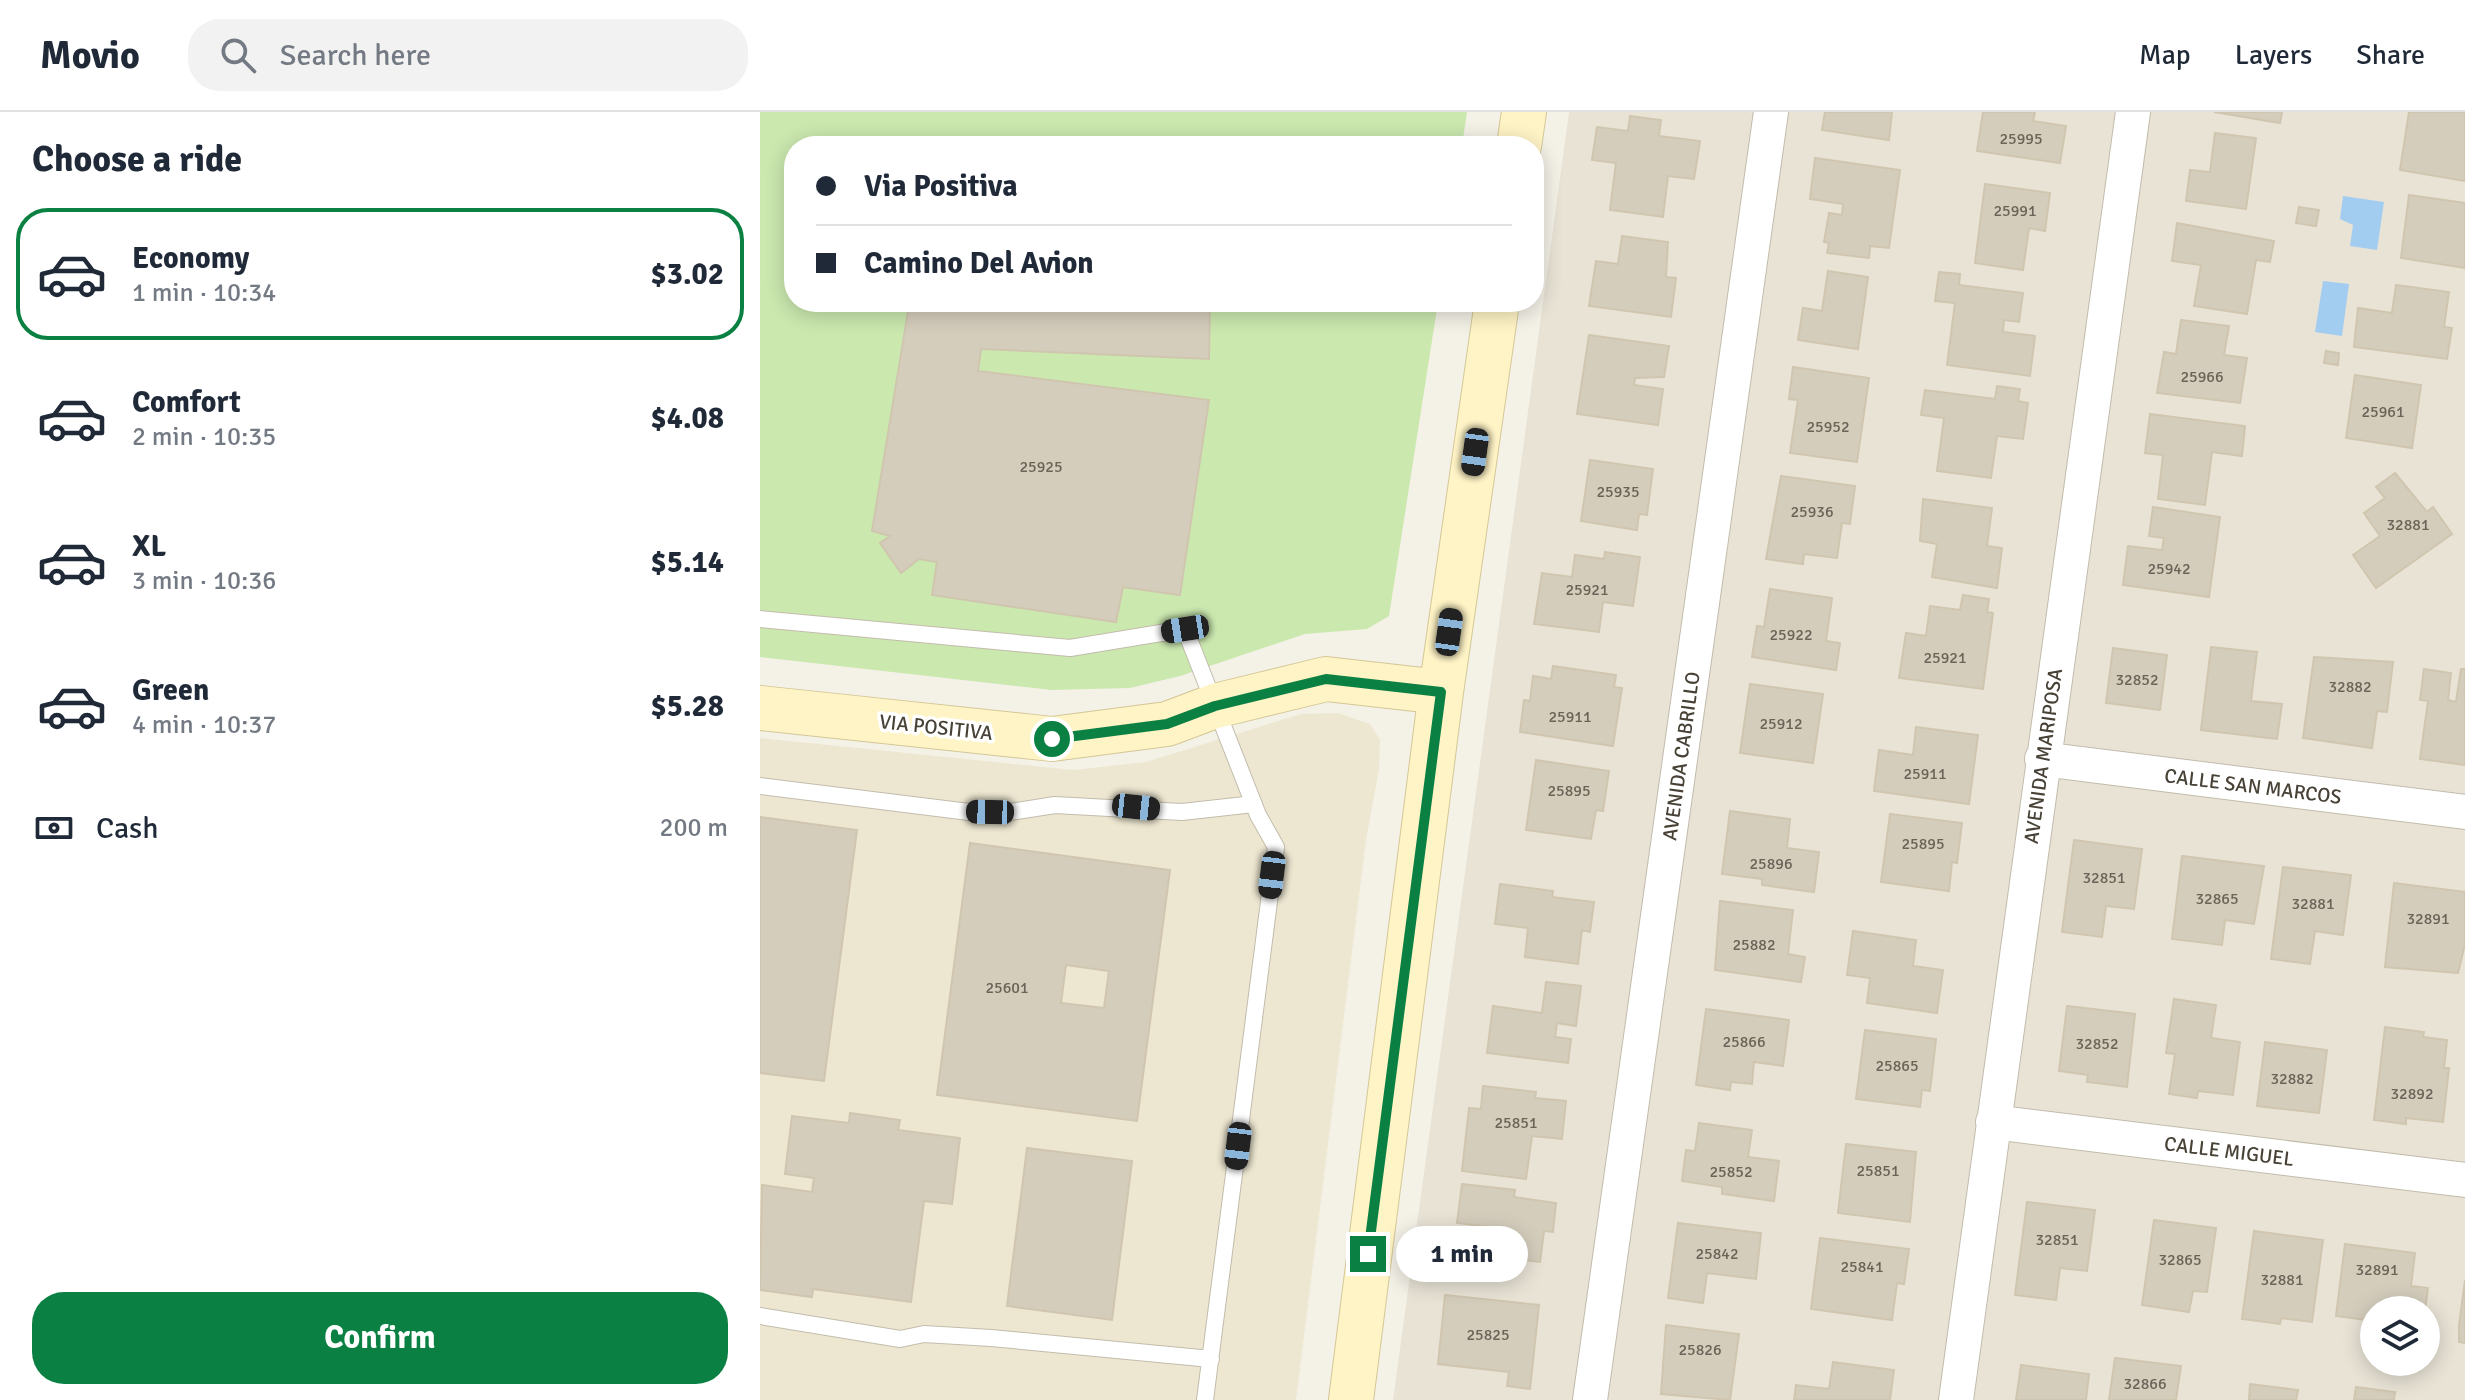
<!DOCTYPE html>
<meta charset="utf-8">
<style>
body{margin:0;font-family:Signika,sans-serif;background:#f2f2f3;color:#1f2937;height:100vh;display:flex;flex-direction:column;font-size:30px;white-space:nowrap}
*{box-sizing:border-box;margin:0}
p{font-size:26px;color:#747a83}
.icon{flex:none;width:44px;height:44px;fill:none;stroke:currentColor;stroke-width:2;stroke-linecap:round;stroke-linejoin:round}
.map{position:relative;flex:1;overflow:hidden}
.details{display:flex;flex-direction:column;background:#fff;width:760px}
.details>*{flex:none}
.top-card{position:absolute;left:24px;top:24px;width:760px;height:176px;border-radius:32px;box-shadow:0 4px 20px #0003;display:grid;align-content:center;height:176px;padding:0 32px;background:#fff}
.tools{position:absolute;left:1600px;top:1184px;display:grid;gap:16px}
.tools a{display:grid;place-items:center;width:80px;height:80px;border-radius:50%;background:#fff;box-shadow:0 4px 20px #0003;font-size:40px}
.end{position:absolute;width:36px;height:36px;margin:-18px;border:10px solid #0b8043;background:#fff;box-shadow:0 0 0 4px #fff}
.from{border-radius:50%}
.bubble{position:absolute;height:56px;border-radius:28px;background:#fff;box-shadow:0 4px 20px #0003;font-size:26px;font-weight:700;line-height:56px;text-align:center}
.car{position:absolute;width:24px;height:48px;margin:-24px -12px;border-radius:10px;box-shadow:0 0 6px 2px #0007;background:linear-gradient(#222 24%,#8ab4d8 0 40%,#222 0 76%,#8ab4d8 0 86%,#222 0)}
.top-card b{display:flex;align-items:center;gap:28px;height:76px;font-size:30px}
.top-card b+b{border-top:2px solid #e0e1e3}
.top-card i{width:20px;height:20px;background:#1f2937}
ul{padding:0;list-style:none}
li{display:flex;align-items:center;gap:24px;height:132px;margin:0 16px 12px;padding:0 16px;border:4px solid transparent;border-radius:32px}
li div{flex:1}
li b{display:block;font-size:30px}
li em{font-style:normal;font-weight:700}
li.active{border-color:#0b8043}
li>.icon{width:72px;height:72px;stroke-width:1.5}
h2{padding:0 32px;font-size:36px;line-height:96px}
.pay{display:flex;align-items:center;gap:20px;height:88px;padding:0 32px;font-size:30px}
.pay p{margin-inline-start:auto}
.primary-button{display:flex;gap:16px;margin-top:auto;padding:16px 32px}
.primary-button a{flex:1;height:92px;border-radius:32px;background:#0b8043;color:#fff;font-size:32px;font-weight:700;line-height:92px;text-align:center}
header{display:flex;align-items:center;gap:48px;box-sizing:border-box;height:112px;padding:0 40px;background:#fff;border-bottom:2px solid #e0e1e3}
header strong{font-size:38px}
nav{display:flex;gap:44px;margin-inline-start:auto;font-size:28px}
.search{width:560px;height:72px;background:#f2f2f3;display:flex;align-items:center;gap:20px;box-sizing:border-box;padding:0 28px;border-radius:32px;color:#747a83;font-size:30px}
main{display:flex;flex:1;min-height:0}
.map>svg:first-child{display:block}
.residential{fill:#e8e3d5;fill-rule:evenodd}
.education{fill:#ede7d1}
.green{fill:#cbe8af}
.water{fill:#a3ccf1}
.building{fill:#d5cdbc;stroke:#d0c5af;stroke-width:2;fill-rule:evenodd}
.lines{fill:none;stroke-linecap:round;stroke-linejoin:round}
.lane-casing{stroke:#c2bcac;stroke-width:18}
.street-casing{stroke:#c2bcac;stroke-width:36}
.secondary-casing{stroke:#d4c797;stroke-width:46}
.lane{stroke:#fff;stroke-width:16}
.street{stroke:#fff;stroke-width:34}
.secondary{stroke:#fff4c6;stroke-width:44}
.route{stroke:#0b8043;stroke-width:10}
.labels{text-anchor:middle;stroke-width:7;stroke-linejoin:round;paint-order:stroke}
.number-label{font-size:16px;fill:#6a6458}
.street-label{font-size:20px;fill:#474136;stroke:#fff}
</style>
<header>
<strong>Movio</strong>
<div class="search"><svg class="icon" aria-label="search" viewBox="0 0 24 24"><circle cx="10" cy="10" r="6"/><path d="M15 15l6 6"/></svg>Search here</div>
<nav><a>Map</a><a>Layers</a><a>Share</a></nav>
</header>
<main>
<section class="details">
<h2>Choose a ride</h2>
<ul>
<li class="active"><svg class="icon" aria-label="car" viewBox="0 0 24 24"><path d="M5 17H2v-5l4-1 3-4h7l3 4 3 1v5h-3M9 17h6M6 11h13"/><circle cx="7" cy="17" r="2"/><circle cx="17" cy="17" r="2"/></svg><div><b>Economy</b><p>1 min · 10:34</p></div><em>$3.02</em></li>
<li><svg class="icon" aria-label="car" viewBox="0 0 24 24"><path d="M5 17H2v-5l4-1 3-4h7l3 4 3 1v5h-3M9 17h6M6 11h13"/><circle cx="7" cy="17" r="2"/><circle cx="17" cy="17" r="2"/></svg><div><b>Comfort</b><p>2 min · 10:35</p></div><em>$4.08</em></li>
<li><svg class="icon" aria-label="car" viewBox="0 0 24 24"><path d="M5 17H2v-5l4-1 3-4h7l3 4 3 1v5h-3M9 17h6M6 11h13"/><circle cx="7" cy="17" r="2"/><circle cx="17" cy="17" r="2"/></svg><div><b>XL</b><p>3 min · 10:36</p></div><em>$5.14</em></li>
<li><svg class="icon" aria-label="car" viewBox="0 0 24 24"><path d="M5 17H2v-5l4-1 3-4h7l3 4 3 1v5h-3M9 17h6M6 11h13"/><circle cx="7" cy="17" r="2"/><circle cx="17" cy="17" r="2"/></svg><div><b>Green</b><p>4 min · 10:37</p></div><em>$5.28</em></li>
</ul>
<div class="pay"><svg class="icon" aria-label="cash" viewBox="0 0 24 24"><path d="M3 7h18v10H3z"/><circle cx="12" cy="12" r="2"/></svg>Cash<p>200 m</p></div>
<div class="primary-button"><a>Confirm</a></div>
</section>
<div class="map">
<svg width="1705" height="1288" viewBox="0 0 1705 1288">
<rect width="100%" height="100%" fill="#f4f1e7"/>
<!-- residential -->
<path class="residential" d="M809,0H1705V1288H633ZM1614,1198H1666V1250H1614Z"/>
<!-- education -->
<path class="education" d="M578,601L610,612L620,628L619,657L606,728L536,1288H0V626L313,658L386,650L541,602Z"/>
<!-- green -->
<path class="green" d="M0,0H707L702,34H34V190H678L629,504L607,517L545,522L420,564L370,576L292,578L0,545Z"/>
<!-- water -->
<path class="water" d="M1583,84L1624,90L1617,138L1590,134L1593,113L1580,107Z
M1563,169L1589,172L1582,224L1555,220Z"/>
<!-- building -->
<path class="building" d="M1065,0H1132L1129,28L1062,18Z
M1223,0H1275L1273,9L1306,14L1300,51L1217,39Z
M1454,0H1522L1520,11Z
M1649,0H1705V69L1640,58Z
M870,4L901,8L899,24L940,29L934,67L908,64L903,105L850,98L856,51L832,48L837,15L868,19Z
M1455,21L1496,26L1486,97L1426,89L1430,58L1450,60Z
M1055,46L1140,58L1129,136L1110,134L1109,146L1067,141L1069,131L1064,130L1069,101L1082,103L1083,92L1050,87Z
M1225,72L1290,81L1285,119L1269,116L1263,158L1215,151Z
M1649,83L1705,91V156L1641,146Z
M1539,95L1559,98L1556,114L1536,111Z
M1417,111L1514,129L1510,150L1496,148L1487,202L1434,194L1441,153L1412,149Z
M862,124L908,130L906,165L916,166L911,205L829,194L836,149L858,152Z
M1068,159L1108,165L1098,237L1038,228L1043,196L1062,199Z
M1179,160L1200,162L1199,173L1263,181L1259,210L1244,208L1243,220L1275,224L1270,264L1187,253L1195,191L1175,189Z
M1636,173L1689,180L1684,215L1692,216L1687,247L1594,235L1598,196L1632,201Z
M158,190H450L449,247L221,237L218,259L449,288L420,483L363,475L356,510L172,483L177,450L159,447L141,461L120,431L130,424L112,419L149,193L157,194Z
M1421,208L1469,214L1464,243L1487,246L1480,291L1397,281L1404,240L1416,242Z
M829,223L909,234L904,265L875,266L874,273L903,277L898,313L817,302Z
M1566,239L1579,241L1578,253L1564,251Z
M1033,255L1109,266L1097,350L1030,341L1038,288L1029,287Z
M1595,263L1661,273L1652,336L1586,326Z
M1237,274L1260,277L1258,289L1268,291L1263,327L1237,324L1231,366L1177,359L1184,306L1161,303L1165,278L1235,287Z
M1390,302L1485,314L1482,344L1452,340L1445,393L1398,387L1403,343L1385,341Z
M830,348L893,357L887,403L879,402L877,418L821,409Z
M1635,361L1667,400L1673,395L1692,422L1616,476L1593,443L1620,424L1604,401L1625,386L1616,375Z
M1021,364L1095,374L1090,412L1082,411L1077,446L1044,442L1043,452L1006,447Z
M1163,387L1232,396L1227,434L1242,436L1237,476L1172,465L1177,432L1160,429Z
M1393,395L1460,405L1449,485L1363,473L1368,434L1402,438L1404,426L1389,424Z
M845,440L880,445L873,494L843,490L839,520L774,512L782,461L812,465L815,443L844,447Z
M1010,477L1072,486L1066,529L1080,531L1076,558L992,545L997,514L1004,515Z
M1203,483L1229,487L1227,500L1233,501L1223,577L1139,566L1146,521L1166,524L1170,494L1200,498Z
M1451,535L1497,540L1491,589L1522,592L1517,627L1441,618Z
M1353,536L1407,543L1400,598L1346,591Z
M1554,545L1633,550L1627,600L1617,599L1612,636L1543,626Z
M793,554L856,563L854,575L862,576L853,634L760,620L764,588L770,589L773,564L791,567Z
M1664,557L1691,561L1688,588L1696,590L1701,557H1705V653L1660,647L1668,589L1660,588Z
M990,572L1063,582L1053,651L980,641Z
M1156,615L1218,623L1209,692L1114,679L1119,638L1153,643Z
M776,648L849,659L843,699L836,698L831,727L766,718Z
M970,699L1030,707L1027,736L1059,740L1054,780L1002,773V767L962,762Z
M1130,702L1202,711L1197,751L1192,750L1189,779L1121,770Z
M0,705L97,718L64,969L0,961Z
M1314,728L1382,737L1374,797L1346,794L1342,825L1302,820Z
M210,731L410,758L377,1009L177,983ZM306,853L349,859L344,896L301,891Z
M1422,744L1504,754L1494,812L1465,808L1462,833L1412,827Z
M1523,755L1591,763L1583,823L1555,819L1550,852L1511,847Z
M1634,771L1705,780V832L1698,861L1625,855Z
M740,772L793,779L792,785L834,790L830,820L822,818L818,852L765,845L768,816L735,812Z
M960,789L1033,798L1028,842L1045,845L1041,870L955,858Z
M1093,819L1156,828L1153,854L1183,858L1177,901L1107,891L1110,866L1087,863Z
M786,870L821,874L816,914L797,911L795,925L811,927L808,951L727,941L733,894L782,901Z
M1414,887L1456,893L1451,926L1480,930L1473,983L1438,979L1437,986L1409,982L1415,942L1406,941Z
M1307,894L1375,902L1367,975L1327,970L1328,963L1299,959Z
M946,897L1029,908L1023,954L994,950L992,972L971,970L970,978L936,973Z
M1625,915L1664,920L1663,925L1687,928L1684,956H1689L1683,1010L1646,1006V1012L1614,1008Z
M1105,918L1176,927L1170,979L1162,978L1160,995L1096,987Z
M1505,930L1567,938L1559,1001L1497,994Z
M723,974L776,980L775,986L806,989L802,1027L772,1024L766,1067L702,1059L709,996L721,997Z
M90,1001L140,1008L138,1018L200,1026L192,1092L164,1089L151,1190L53,1177L52,1185L0,1178L2,1073L52,1080L54,1066L25,1062L32,1004L89,1011Z
M939,1011L992,1018L988,1045L1019,1049L1014,1089L962,1082V1075L922,1069L926,1038L935,1039Z
M1086,1032L1156,1040L1150,1110L1078,1101Z
M267,1036L372,1049L352,1208L247,1194Z
M702,1072L755,1078L754,1085L796,1091L793,1120L784,1119L780,1150L727,1143L730,1115L697,1111Z
M1267,1090L1335,1098L1327,1159L1300,1156L1296,1188L1255,1183Z
M1394,1108L1456,1116L1447,1180L1433,1179L1429,1200L1382,1193Z
M918,1111L1001,1121L996,1167L947,1161L943,1191L908,1186Z
M1494,1119L1563,1128L1552,1210L1521,1206L1520,1212L1482,1207Z
M1060,1126L1149,1137L1144,1172L1137,1171L1132,1208L1051,1197Z
M1585,1132L1655,1141L1651,1174L1668,1176L1665,1198H1614V1209L1576,1204Z
M1705,1168V1231L1699,1230V1214Z
M685,1183L779,1193L770,1277L747,1274L749,1260L678,1252Z
M906,1213L979,1222L970,1288L901,1282Z
M1355,1246L1421,1254L1416,1288H1349Z
M1073,1250L1134,1258L1130,1288H1034L1036,1273L1069,1277Z
M1261,1253L1329,1262L1326,1288H1256Z
M1490,1272L1538,1278L1536,1288H1489Z
M1596,1275L1635,1280L1634,1288H1594Z"/>
<g class="lines">
<defs>
<path id="lane" d="M0,507L310,536L425,517L498,703L516,735L445,1288
M0,674L209,700H250L295,693L422,700L494,692
M0,1204L140,1227L164,1222L231,1226L451,1247"/>
<path id="street" d="M1282,647L1705,700
M1233,1010L1705,1068
M830,1288L1011,0
M1196,1288L1373,0"/>
<path id="secondary" d="M759,34L764,0
M0,596L292,627L407,612L455,594L566,567L681,580
M591,1288L681,580L737,190"/>
</defs>
<!-- lane casing -->
<use href="#lane" class="lane-casing"/>
<!-- street casing -->
<use href="#street" class="street-casing"/>
<!-- secondary casing -->
<use href="#secondary" class="secondary-casing"/>
<!-- lane -->
<use href="#lane" class="lane"/>
<!-- street -->
<use href="#street" class="street"/>
<!-- secondary -->
<use href="#secondary" class="secondary"/>
</g>
<g class="lines">
<!-- route -->
<path class="route" d="M292,627L407,612L455,594L566,567L681,580L608,1142"/>
</g>
<g class="labels">
<!-- number labels -->
<g class="number-label">
<text x="1261" y="32">25995</text>
<text x="1255" y="104">25991</text>
<text x="1442" y="270">25966</text>
<text x="1623" y="305">25961</text>
<text x="1068" y="320">25952</text>
<text x="281" y="360">25925</text>
<text x="858" y="385">25935</text>
<text x="1052" y="405">25936</text>
<text x="1648" y="418">32881</text>
<text x="1409" y="462">25942</text>
<text x="827" y="483">25921</text>
<text x="1031" y="528">25922</text>
<text x="1185" y="551">25921</text>
<text x="1377" y="573">32852</text>
<text x="1590" y="580">32882</text>
<text x="810" y="610">25911</text>
<text x="1021" y="617">25912</text>
<text x="1165" y="667">25911</text>
<text x="809" y="684">25895</text>
<text x="1163" y="737">25895</text>
<text x="1011" y="757">25896</text>
<text x="1344" y="771">32851</text>
<text x="1457" y="792">32865</text>
<text x="1553" y="797">32881</text>
<text x="1668" y="812">32891</text>
<text x="994" y="838">25882</text>
<text x="247" y="881">25601</text>
<text x="984" y="935">25866</text>
<text x="1337" y="937">32852</text>
<text x="1137" y="959">25865</text>
<text x="1532" y="972">32882</text>
<text x="1652" y="987">32892</text>
<text x="756" y="1016">25851</text>
<text x="1118" y="1064">25851</text>
<text x="971" y="1065">25852</text>
<text x="1297" y="1133">32851</text>
<text x="957" y="1147">25842</text>
<text x="1420" y="1153">32865</text>
<text x="1102" y="1160">25841</text>
<text x="1617" y="1163">32891</text>
<text x="1522" y="1173">32881</text>
<text x="728" y="1228">25825</text>
<text x="940" y="1243">25826</text>
<text x="1385" y="1277">32866</text>
</g>
<!-- street labels -->
<g class="street-label">
<text transform="translate(176 615) rotate(6)" y="7">VIA POSITIVA</text>
<text transform="translate(921 644) rotate(-82)" y="7">AVENIDA CABRILLO</text>
<text transform="translate(1283 644) rotate(-82)" y="7">AVENIDA MARIPOSA</text>
<text transform="translate(1493 674) rotate(7)" y="7">CALLE SAN MARCOS</text>
<text transform="translate(1469 1039) rotate(7)" y="7">CALLE MIGUEL</text>
</g>
</g>
</svg>
<div class="tools">
<a><svg class="icon" aria-label="layers" viewBox="0 0 24 24"><path d="M12 4l9 5-9 5-9-5zM3 14l9 5 9-5"/></svg></a>
</div>
<i class="end from" style="left:292px;top:627px"></i>
<i class="end" style="left:608px;top:1142px"></i>
<div class="bubble" style="left:636px;top:1114px;width:132px">1 min</div>
<i class="car" style="left:715px;top:340px;rotate:188deg"></i>
<i class="car" style="left:425px;top:517px;rotate:261deg"></i>
<i class="car" style="left:689px;top:520px;rotate:8deg"></i>
<i class="car" style="left:376px;top:695px;rotate:96deg"></i>
<i class="car" style="left:230px;top:700px;rotate:271deg"></i>
<i class="car" style="left:512px;top:763px;rotate:187deg"></i>
<i class="car" style="left:478px;top:1034px;rotate:187deg"></i>
<div class="top-card">
<b><i class="from"></i>Via Positiva</b>
<b><i></i>Camino Del Avion</b>
</div>
</div>
</main>
